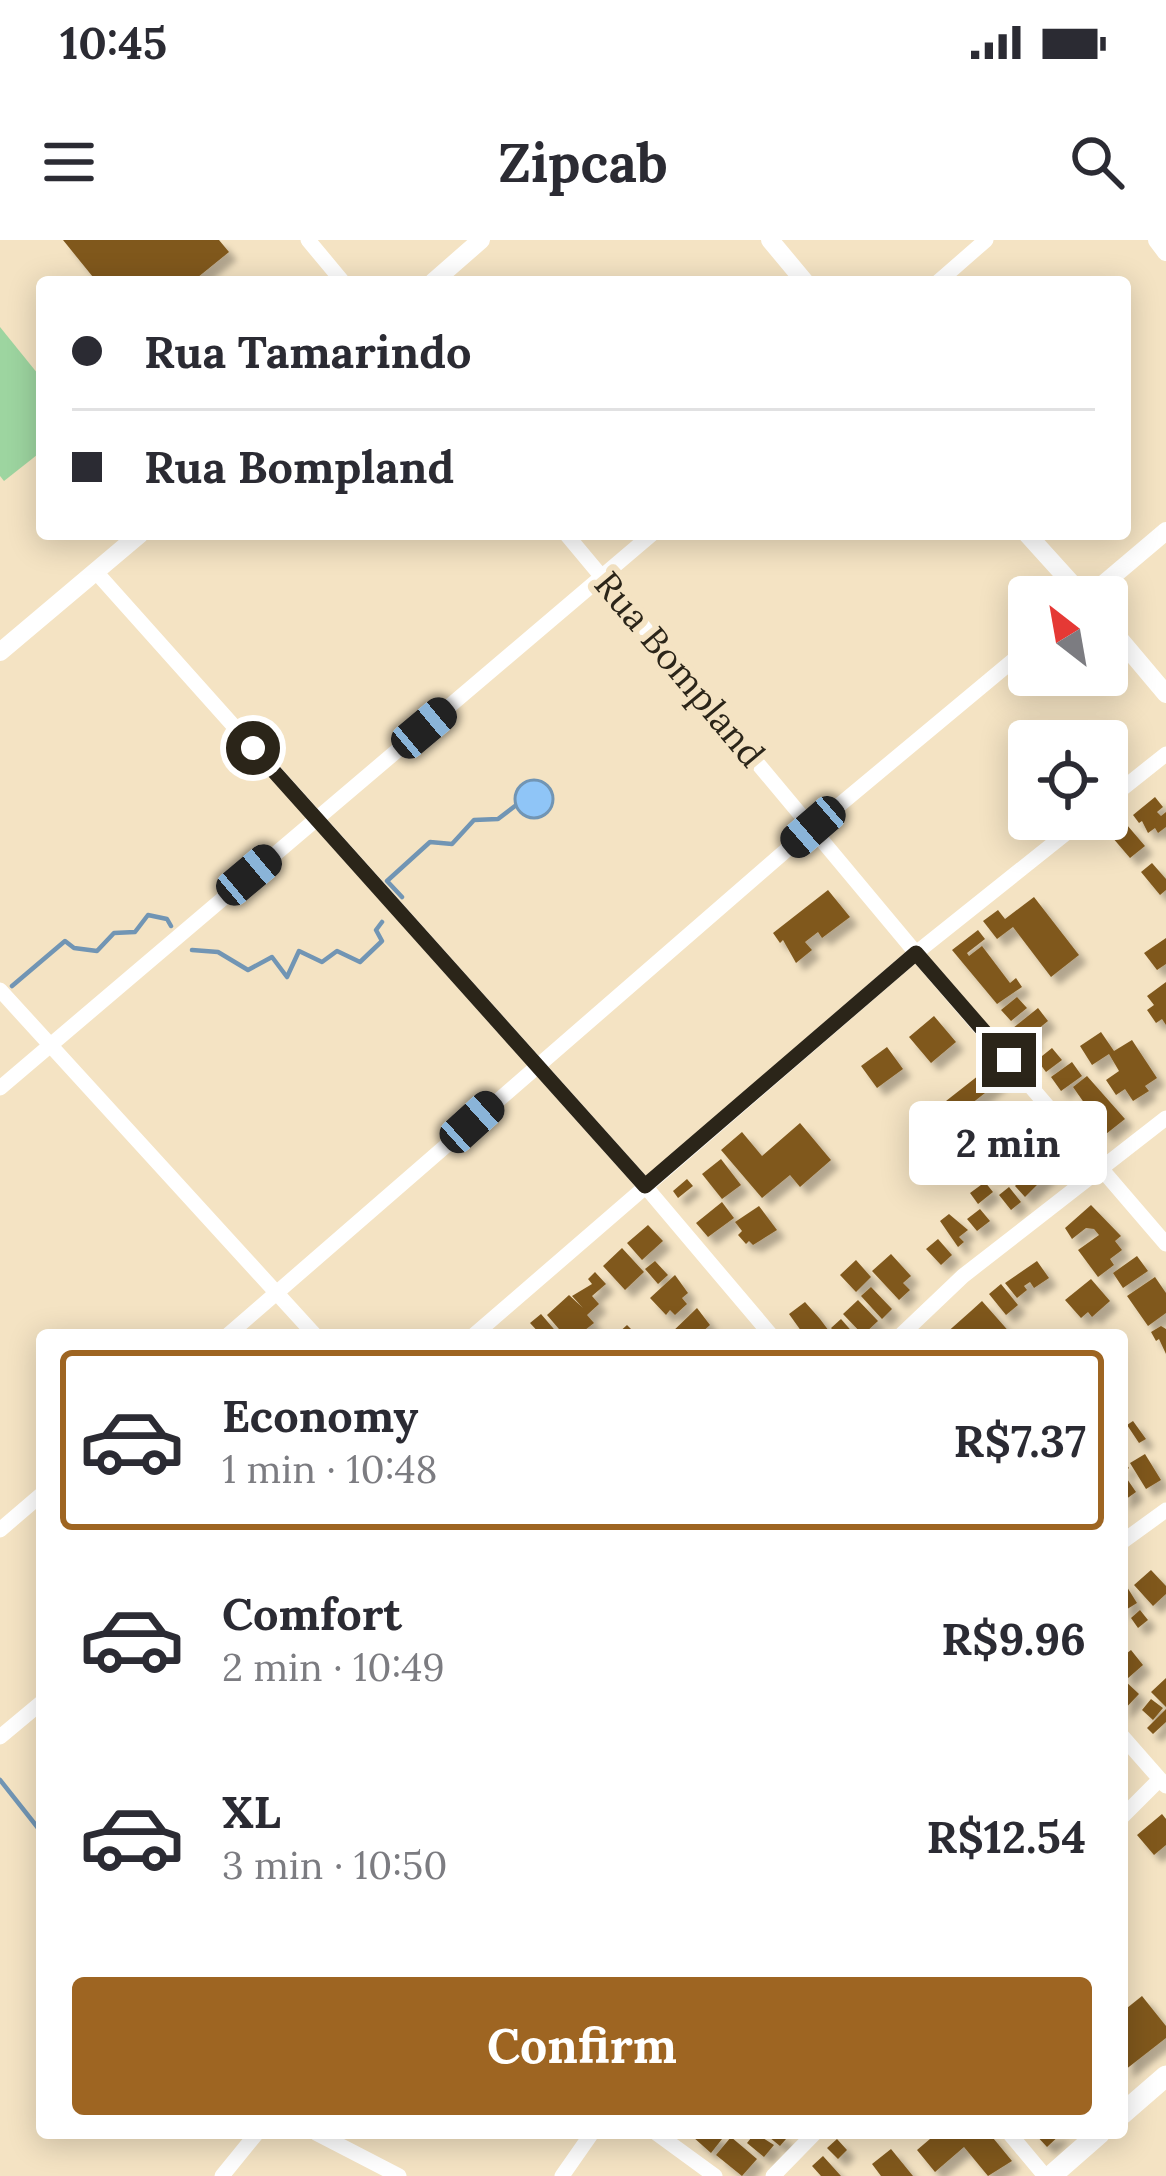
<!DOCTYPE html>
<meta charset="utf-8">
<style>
body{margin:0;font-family:Lora,serif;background:#f7f7f7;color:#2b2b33;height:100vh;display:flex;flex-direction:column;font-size:45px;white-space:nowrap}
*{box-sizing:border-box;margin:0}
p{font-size:39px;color:#7c7c81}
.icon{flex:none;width:66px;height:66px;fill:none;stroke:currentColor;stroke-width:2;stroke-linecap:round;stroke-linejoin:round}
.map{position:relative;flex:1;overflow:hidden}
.drawer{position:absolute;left:36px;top:1089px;width:1092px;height:810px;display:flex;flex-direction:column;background:#fff;border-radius:12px;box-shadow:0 6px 30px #0003}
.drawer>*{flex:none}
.top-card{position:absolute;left:36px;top:36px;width:1095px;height:264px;border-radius:12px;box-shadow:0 6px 30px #0003;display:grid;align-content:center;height:264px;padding:0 36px;background:#fff}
.needle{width:78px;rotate:329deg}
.fabs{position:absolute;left:1008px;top:336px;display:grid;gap:24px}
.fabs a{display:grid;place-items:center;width:120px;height:120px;border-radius:12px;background:#fff;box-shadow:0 6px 30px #0003;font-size:60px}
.end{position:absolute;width:54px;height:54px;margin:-27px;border:15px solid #2b2519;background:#fff;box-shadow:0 0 0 6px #fff}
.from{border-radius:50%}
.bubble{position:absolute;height:84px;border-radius:12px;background:#fff;box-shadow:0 6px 30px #0003;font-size:39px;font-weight:700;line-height:84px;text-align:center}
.car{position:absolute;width:36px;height:72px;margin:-36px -18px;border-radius:15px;box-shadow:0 0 9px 3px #0007;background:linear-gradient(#222 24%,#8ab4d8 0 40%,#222 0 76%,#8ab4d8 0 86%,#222 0)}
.top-card b{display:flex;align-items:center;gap:42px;height:114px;font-size:45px}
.top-card b+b{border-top:3px solid #e1e1e2}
.top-card i{width:30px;height:30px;background:#2b2b33}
ul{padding:21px 0 0;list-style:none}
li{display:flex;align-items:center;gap:36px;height:180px;margin:0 24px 18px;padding:0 12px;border:6px solid transparent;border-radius:12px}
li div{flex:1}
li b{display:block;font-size:45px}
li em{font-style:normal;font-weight:700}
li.active{border-color:#9e6522}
li>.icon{width:108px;height:108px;stroke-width:1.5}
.action{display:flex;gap:24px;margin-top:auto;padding:24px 36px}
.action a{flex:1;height:138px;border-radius:12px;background:#9e6522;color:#fff;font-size:48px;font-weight:700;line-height:138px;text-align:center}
.status{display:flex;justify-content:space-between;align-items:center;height:84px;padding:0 60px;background:#fff;direction:ltr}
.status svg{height:33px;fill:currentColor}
header{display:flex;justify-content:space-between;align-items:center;height:156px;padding:0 36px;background:#fff;font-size:54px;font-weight:700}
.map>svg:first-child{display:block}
.green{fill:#9dd5a0}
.water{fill:#8fc5f7;stroke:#7195b4;stroke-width:3}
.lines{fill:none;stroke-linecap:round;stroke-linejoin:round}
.stream{stroke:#7195b4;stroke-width:4.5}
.building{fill:#80591e;filter:url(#shadow)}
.minor{stroke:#fff;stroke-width:15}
.tertiary{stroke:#fff;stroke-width:18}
.secondary{stroke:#fff;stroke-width:21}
.route{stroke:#2b2519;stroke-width:15}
.labels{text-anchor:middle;stroke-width:12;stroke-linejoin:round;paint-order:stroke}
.street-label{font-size:36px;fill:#2b2519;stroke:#f4e3c3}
</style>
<div class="status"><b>10:45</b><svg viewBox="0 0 49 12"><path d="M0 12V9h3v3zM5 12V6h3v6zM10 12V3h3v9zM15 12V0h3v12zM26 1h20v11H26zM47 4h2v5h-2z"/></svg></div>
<header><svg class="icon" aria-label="menu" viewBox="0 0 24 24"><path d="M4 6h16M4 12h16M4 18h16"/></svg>Zipcab<svg class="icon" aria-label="search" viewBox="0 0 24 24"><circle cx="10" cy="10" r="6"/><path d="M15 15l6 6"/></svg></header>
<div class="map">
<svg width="1166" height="1936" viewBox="0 0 1166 1936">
<defs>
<filter id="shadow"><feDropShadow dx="8" dy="8" stdDeviation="3" flood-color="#0004"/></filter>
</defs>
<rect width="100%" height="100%" fill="#f4e3c3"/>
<!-- green -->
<path class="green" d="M0,87L42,139V211L4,241L0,236Z"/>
<!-- water -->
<path class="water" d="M515 559a19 19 0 1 1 38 0a19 19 0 1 1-38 0Z"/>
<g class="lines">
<!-- stream -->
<path class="stream" d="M402,657L387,641L430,602L452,604L474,580L498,579L515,566
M192,710L218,712L248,730L272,717L287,737L299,711L322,722L337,711L360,722L382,701L376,690L382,682
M12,746L65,701L74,708L97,711L114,693L135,692L148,675L167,679L171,686
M0,1540L42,1593"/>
</g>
<!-- building -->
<path class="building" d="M63,0H219L229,12L192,42H97Z
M1155,557L1163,567L1157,572L1161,576L1166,572V587L1158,593L1155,588L1148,593L1142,581L1139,583L1133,575Z
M1127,585L1145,606L1130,618L1112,597Z
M1152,623L1166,639V650L1160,655L1141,632Z
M828,650L850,677L822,698L818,692L805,702L812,710L796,723L783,700L780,703L773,693Z
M1034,657L1079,715L1051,737L1013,687L997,699L983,681L998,670L1005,679Z
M978,690L985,699L967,713L969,716L982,706L1010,743L1016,738L1022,747L997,764L952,710Z
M1166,698V724L1157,730L1144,713Z
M1166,742V785L1162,779L1156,783L1147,770L1154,765L1147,756Z
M1017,757L1027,768L1011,781L1001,770Z
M1038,768L1048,781L1032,794L1036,800L1028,807L1013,788Z
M934,776L956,802L931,823L909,797Z
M1101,792L1114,811L1132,800L1157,838L1145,846L1149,851L1133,861L1125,849L1116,855L1106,840L1119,831L1109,814L1092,825L1080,806Z
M887,807L903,829L877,848L861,826Z
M1052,808L1062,820L1046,832L1037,820Z
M1072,822L1082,836L1061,851L1051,837Z
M988,828L999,842L957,875L946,861Z
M1087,836L1125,879L1106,894L1073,847Z
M800,883L831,920L800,947L790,935L762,958L721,910L742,892L762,916Z
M1006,887L1020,905L994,927L997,931L991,935L974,914Z
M948,898L960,913L940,929L928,914Z
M721,919L741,945L722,959L702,934Z
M1038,922L1049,933L1025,957L1015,946Z
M687,939L693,946L678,958L673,951Z
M985,942L993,952L978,964L970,953Z
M1009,947L1021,962L1011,970L999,955Z
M722,962L734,978L708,997L696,983Z
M1091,965L1121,996L1115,1001L1122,1010L1110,1019L1114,1025L1098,1037L1078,1010L1099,995L1094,989L1086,988L1072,999L1065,988Z
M759,966L777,990L753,1005L749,1001L746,1004L738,995L742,991L735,982Z
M980,969L990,981L977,991L967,979Z
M949,974L968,990L959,997L964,1002L958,1007L940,981Z
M648,985L663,1001L642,1020L627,1003Z
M938,999L952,1015L941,1025L926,1009Z
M622,1008L644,1032L625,1050L603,1026Z
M891,1014L911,1036L903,1043L910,1050L899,1060L872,1031Z
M1137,1016L1148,1031L1123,1048L1113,1033Z
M856,1020L871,1037L856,1052L840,1035Z
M655,1021L668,1035L658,1044L645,1029Z
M1037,1021L1049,1038L1034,1048L1030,1042L1024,1046L1027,1050L1017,1058L1005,1043Z
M595,1032L606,1044L592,1056L599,1064L587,1075L594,1083L580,1094L576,1090L564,1095L547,1075L569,1055L583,1068L572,1056L592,1044L588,1039Z
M675,1035L688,1053L682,1058L687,1064L675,1075L670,1070L666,1075L650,1058Z
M1155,1037L1166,1053V1073L1148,1086L1127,1056Z
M1091,1039L1110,1061L1092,1077L1088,1072L1081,1078L1065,1060Z
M1001,1044L1018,1065L1006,1075L989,1054Z
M871,1047L892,1069L882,1079L861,1056Z
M858,1060L878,1081L863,1095L843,1074Z
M982,1061L1012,1095H944L971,1071Z
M805,1062L820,1079L832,1095H804L789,1074Z
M697,1068L710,1085L699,1095H669Z
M541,1074L559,1095H541L530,1083Z
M841,1079L855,1095H837L831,1088Z
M627,1085L635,1093L639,1089L645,1095H616Z
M1161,1086L1166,1089V1114L1159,1099L1156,1101L1151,1092Z
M1133,1181L1146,1199L1139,1203L1127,1185Z
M1145,1214L1161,1240L1146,1249L1130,1223Z
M1122,1219L1129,1228L1123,1233L1136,1252L1122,1262Z
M1151,1330L1166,1346V1354L1153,1366L1134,1345Z
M1122,1339L1137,1363L1124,1371L1122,1369Z
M1140,1370L1148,1380L1138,1388L1131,1378Z
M1131,1410L1143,1425L1127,1439L1122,1433V1417Z
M1122,1438L1139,1454L1122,1472Z
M1166,1438V1467L1151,1452Z
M1151,1459L1163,1468L1153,1480L1142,1470Z
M1166,1469V1482L1153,1494L1147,1488Z
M1162,1574L1166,1579V1605L1154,1615L1137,1595Z
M1142,1756L1166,1786V1798L1125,1830L1122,1772Z
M696,1893H714L722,1899L711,1913L693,1897Z
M755,1893L774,1905L764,1917L747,1903Z
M764,1893H779L786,1899L780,1906Z
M937,1893H989L1012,1921L988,1936L964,1907L935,1932L917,1910Z
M1034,1893H1062L1047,1907Z
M731,1897L757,1919L742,1936L716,1915Z
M837,1899L847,1910L838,1919L827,1908Z
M891,1909L913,1936H881L872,1924Z
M823,1916L841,1936H821L812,1926Z"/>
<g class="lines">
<!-- minor -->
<path class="minor" d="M308,0L343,42
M938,42L986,0
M566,294L916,713L1166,1004
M96,332L645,946L771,1095
M1107,561L1166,514
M0,750L315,1095
M0,848L652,294
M228,1095L813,587L1029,407
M474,1095L916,713L1084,579
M901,1095L963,1036L1166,878
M0,1290L42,1254
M1122,1302L1166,1270
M1122,1496L1166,1546
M0,1497L42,1462
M1122,1577L1160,1539
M316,1893L399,1936
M656,1893L715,1936
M1009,1893L1045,1936
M222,1936L257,1893
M562,1936L592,1893
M773,1936L815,1893"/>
<!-- tertiary -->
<path class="tertiary" d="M770,0L805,42
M1157,0L1166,12
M433,42L481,0
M1027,294L1084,357
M1088,357L1166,291
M1107,384L1166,454
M0,412L140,294"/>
<!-- secondary -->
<path class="secondary" d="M1122,1874L1166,1836
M1051,1936L1100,1893"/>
</g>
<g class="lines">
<!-- route -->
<path class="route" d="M253,508L645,946L916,713L1009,820"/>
</g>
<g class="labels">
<!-- street labels -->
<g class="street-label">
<text transform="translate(680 429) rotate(50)" y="13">Rua Bompland</text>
</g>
</g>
</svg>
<div class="fabs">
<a><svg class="needle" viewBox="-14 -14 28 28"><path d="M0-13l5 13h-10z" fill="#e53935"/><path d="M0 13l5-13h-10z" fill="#7c7c81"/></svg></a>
<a><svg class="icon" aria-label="locate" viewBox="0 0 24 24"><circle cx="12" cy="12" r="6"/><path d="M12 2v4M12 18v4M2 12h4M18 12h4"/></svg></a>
</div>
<i class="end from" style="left:253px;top:508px"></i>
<i class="end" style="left:1009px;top:820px"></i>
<div class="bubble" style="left:909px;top:861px;width:198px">2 min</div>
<i class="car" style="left:424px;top:488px;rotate:50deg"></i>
<i class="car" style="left:813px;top:587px;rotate:229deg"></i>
<i class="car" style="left:249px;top:635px;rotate:50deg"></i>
<i class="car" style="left:472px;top:882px;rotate:48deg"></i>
<div class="top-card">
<b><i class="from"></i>Rua Tamarindo</b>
<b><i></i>Rua Bompland</b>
</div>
<section class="drawer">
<ul>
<li class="active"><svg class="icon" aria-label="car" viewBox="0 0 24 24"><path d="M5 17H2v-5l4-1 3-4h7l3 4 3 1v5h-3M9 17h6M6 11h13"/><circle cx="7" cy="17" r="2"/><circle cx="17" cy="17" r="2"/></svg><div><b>Economy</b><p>1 min · 10:48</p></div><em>R$7.37</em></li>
<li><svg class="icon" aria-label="car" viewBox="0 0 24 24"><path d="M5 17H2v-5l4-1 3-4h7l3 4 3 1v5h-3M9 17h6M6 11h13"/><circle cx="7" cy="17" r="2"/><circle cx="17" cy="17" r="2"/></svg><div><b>Comfort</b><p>2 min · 10:49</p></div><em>R$9.96</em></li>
<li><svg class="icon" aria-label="car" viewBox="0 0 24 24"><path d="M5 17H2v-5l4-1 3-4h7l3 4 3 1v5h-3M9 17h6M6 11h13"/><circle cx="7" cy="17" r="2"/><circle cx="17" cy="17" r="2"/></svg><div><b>XL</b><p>3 min · 10:50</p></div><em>R$12.54</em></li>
</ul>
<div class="action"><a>Confirm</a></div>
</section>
</div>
